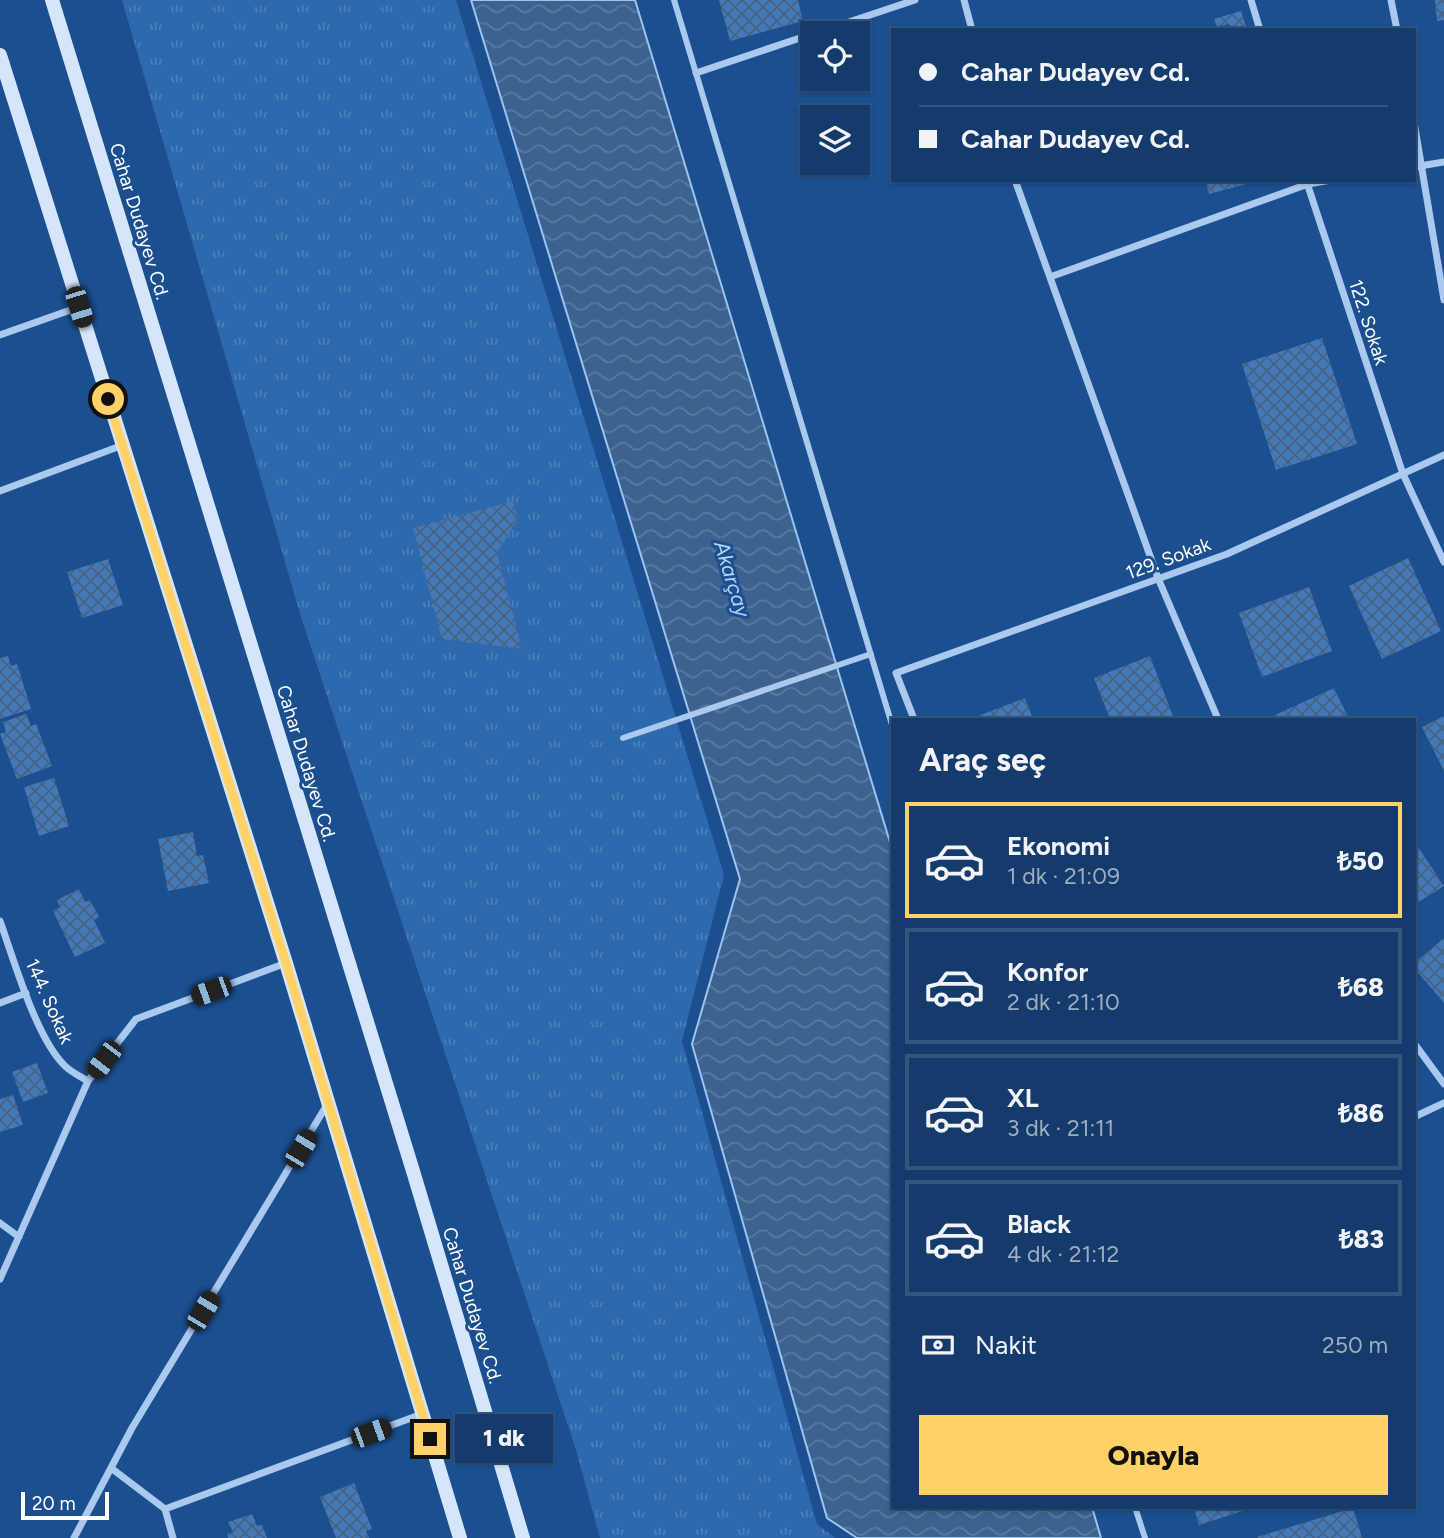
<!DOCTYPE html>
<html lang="tr">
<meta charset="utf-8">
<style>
body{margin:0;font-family:Figtree,sans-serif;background:#214673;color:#f1f3f6;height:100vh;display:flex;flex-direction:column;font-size:26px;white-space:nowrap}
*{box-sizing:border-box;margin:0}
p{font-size:23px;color:#9dadc1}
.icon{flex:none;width:38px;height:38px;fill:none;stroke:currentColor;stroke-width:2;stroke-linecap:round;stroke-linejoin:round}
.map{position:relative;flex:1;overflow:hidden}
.sheet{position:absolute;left:891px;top:718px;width:525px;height:791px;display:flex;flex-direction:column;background:#143b6b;border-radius:0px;box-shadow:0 2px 5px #0004,0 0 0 2px #33557e}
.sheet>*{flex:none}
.top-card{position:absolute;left:891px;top:28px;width:525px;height:154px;border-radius:0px;box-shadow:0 2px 5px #0004,0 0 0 2px #33557e;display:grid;align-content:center;height:154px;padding:0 28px;background:#143b6b}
.controls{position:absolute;left:800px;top:21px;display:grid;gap:14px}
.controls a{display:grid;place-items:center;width:70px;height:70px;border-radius:0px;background:#143b6b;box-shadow:0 2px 5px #0004,0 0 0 2px #33557e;font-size:35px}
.scale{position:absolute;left:21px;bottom:18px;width:88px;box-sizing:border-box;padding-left:7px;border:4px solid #fff;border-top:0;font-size:19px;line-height:24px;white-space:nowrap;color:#fff;-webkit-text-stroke:5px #1b4f8f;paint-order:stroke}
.end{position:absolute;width:32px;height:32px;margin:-16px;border:9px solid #ffd166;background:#111;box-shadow:0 0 0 4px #111}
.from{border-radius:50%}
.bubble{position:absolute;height:49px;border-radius:0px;background:#143b6b;box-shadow:0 2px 5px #0004,0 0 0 2px #33557e;font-size:23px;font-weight:800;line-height:49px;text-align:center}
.car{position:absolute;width:21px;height:42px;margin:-21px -10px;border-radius:9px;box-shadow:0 0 5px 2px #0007;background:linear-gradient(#222 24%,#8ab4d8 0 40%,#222 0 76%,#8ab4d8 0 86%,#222 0)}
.top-card b{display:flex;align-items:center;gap:24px;height:66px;font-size:26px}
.top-card b+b{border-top:2px solid #33557e}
.top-card i{width:18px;height:18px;background:#f1f3f6}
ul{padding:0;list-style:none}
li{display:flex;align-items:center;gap:21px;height:116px;margin:0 14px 10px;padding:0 14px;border:4px solid #33557e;border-radius:0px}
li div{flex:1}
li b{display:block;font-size:26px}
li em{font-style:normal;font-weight:800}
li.active{border-color:#ffd166}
li>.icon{width:63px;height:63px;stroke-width:1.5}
h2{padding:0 28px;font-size:32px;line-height:84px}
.pay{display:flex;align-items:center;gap:18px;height:77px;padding:0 28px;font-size:26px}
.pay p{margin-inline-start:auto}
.button{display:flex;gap:14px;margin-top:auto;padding:14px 28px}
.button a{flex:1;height:80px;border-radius:0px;background:#ffd166;color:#111;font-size:28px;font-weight:800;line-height:80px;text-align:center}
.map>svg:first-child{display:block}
.park{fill:url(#park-tufts)}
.water{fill:url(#water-waves);stroke:#9cc4f0;stroke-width:2}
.building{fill:url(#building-cross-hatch)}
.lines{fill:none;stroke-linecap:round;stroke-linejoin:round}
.pedestrian{stroke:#a9c9ee;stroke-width:6}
.minor{stroke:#a9c9ee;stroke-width:7}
.secondary{stroke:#d6e6fa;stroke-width:14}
.route{stroke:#ffd166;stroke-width:9}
.labels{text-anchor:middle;stroke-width:6;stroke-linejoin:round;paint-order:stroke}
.street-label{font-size:19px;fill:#fff;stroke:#1b4f8f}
.water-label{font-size:21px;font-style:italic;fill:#b5d3f5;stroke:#1b4f8f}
</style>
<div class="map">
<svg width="1444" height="1538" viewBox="0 0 1444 1538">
<defs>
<pattern id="park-tufts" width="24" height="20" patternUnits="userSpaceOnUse" patternTransform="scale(1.75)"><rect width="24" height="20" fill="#2e69ad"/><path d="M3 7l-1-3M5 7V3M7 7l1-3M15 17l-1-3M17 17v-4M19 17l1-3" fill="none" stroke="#4d80b9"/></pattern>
<pattern id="water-waves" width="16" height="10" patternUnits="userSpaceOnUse" patternTransform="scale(1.75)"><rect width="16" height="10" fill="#3c6290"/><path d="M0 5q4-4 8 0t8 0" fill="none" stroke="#597aa1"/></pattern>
<pattern id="building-cross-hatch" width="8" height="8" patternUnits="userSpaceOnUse" patternTransform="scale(1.75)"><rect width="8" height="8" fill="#4478b7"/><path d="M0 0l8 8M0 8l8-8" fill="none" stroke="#486282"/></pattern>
</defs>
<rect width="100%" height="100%" fill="#1b4f8f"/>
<!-- park -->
<path class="park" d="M122,0H456L724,875L682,1041L817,1524L835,1538H600L576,1450L301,617Z"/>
<!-- water -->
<path class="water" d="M471,0H635L892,849V1507H1092L1101,1538H857L827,1518L692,1044L740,879Z"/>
<!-- building -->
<path class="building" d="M719,0H798L803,21L730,41Z
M1435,0H1444V20L1437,21Z
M1241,11L1247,30H1230L1229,24L1217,27L1214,19Z
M1205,180H1258V181L1209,194Z
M1322,338L1357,444L1276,470L1242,364Z
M513,501L518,519L497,553L522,649L442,639L413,528Z
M1408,558L1441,631L1382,659L1349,586Z
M108,559L123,605L82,618L67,572Z
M1309,587L1332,651L1262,677L1239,613Z
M8,656L11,666L17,664L31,709L0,719V658Z
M1150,656L1174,719H1110L1094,678Z
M1334,688L1349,719H1274L1273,716Z
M1025,698L1033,719H970Z
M26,714L31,726L36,724L52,766L17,779L0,734L6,732L3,722Z
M1444,716V771L1422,727Z
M54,778L69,826L39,836L24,787Z
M193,832L197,856L203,855L209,883L168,891L158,839Z
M1414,841L1444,886L1414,905Z
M79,889L85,902L90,900L99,917L94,920L105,943L75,957L53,911L60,907L57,900Z
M1444,938V1003L1414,968V963Z
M37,1063L48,1093L23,1102L12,1072Z
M13,1095L23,1125L0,1132V1099Z
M354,1483L372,1529L366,1531L369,1538H336L320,1497Z
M1194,1507H1255L1199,1525Z
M1353,1508L1362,1538H1257V1537Z
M252,1514L257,1526L262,1525L267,1538H228L227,1534L233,1532L228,1522Z"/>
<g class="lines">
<!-- pedestrian -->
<path class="pedestrian" d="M674,0L892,725
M623,738L871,654
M1135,1507L1145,1538"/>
<!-- minor -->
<path class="minor" d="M964,0L972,30
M1251,0L1260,30
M1391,0L1397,30
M816,33L915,0
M696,73L812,34
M1414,122L1444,300
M1414,167L1444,162
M1015,180L1158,578L1218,719
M1306,180L1403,474L1444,562
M1050,277L1308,184L1331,180
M0,335L79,307
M0,491L123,445
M914,719L896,673L1227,554L1444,455
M0,921C14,960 36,1038 65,1066C71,1072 81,1077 88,1081
M0,1003L26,993
M1414,1043L1444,1084
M1414,1117L1444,1103
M0,1223L19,1237
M0,1279L88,1081L136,1019L286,963
M111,1468L165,1509
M74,1538L132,1428L328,1103
M173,1538L165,1509L422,1414"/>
<!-- secondary -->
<path class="secondary" d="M52,0L413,1171L523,1538
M0,55L286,963L460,1538"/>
</g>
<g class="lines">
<!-- route -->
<path class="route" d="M108,399L286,963L430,1439"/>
</g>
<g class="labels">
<!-- street labels -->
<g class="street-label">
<text transform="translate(140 221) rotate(73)" y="7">Cahar Dudayev Cd.</text>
<text transform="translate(1369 322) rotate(72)" y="7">122. Sokak</text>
<text transform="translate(1168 558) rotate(-20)" y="7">129. Sokak</text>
<text transform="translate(307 763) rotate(73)" y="7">Cahar Dudayev Cd.</text>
<text transform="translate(50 1001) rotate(66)" y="7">144. Sokak</text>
<text transform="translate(473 1305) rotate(73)" y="7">Cahar Dudayev Cd.</text>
</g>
<!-- water labels -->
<g class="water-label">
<text transform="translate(732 579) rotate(73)" y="7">Akarçay</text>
</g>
</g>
</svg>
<div class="controls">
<a><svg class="icon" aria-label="locate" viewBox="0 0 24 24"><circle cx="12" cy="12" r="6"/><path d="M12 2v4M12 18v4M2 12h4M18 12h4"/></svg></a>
<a><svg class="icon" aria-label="layers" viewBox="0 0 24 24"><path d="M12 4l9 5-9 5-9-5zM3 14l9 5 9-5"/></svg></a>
</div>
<div class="scale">20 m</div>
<i class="end from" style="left:108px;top:399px"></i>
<i class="end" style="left:430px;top:1439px"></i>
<div class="bubble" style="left:455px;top:1414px;width:98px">1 dk</div>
<i class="car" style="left:79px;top:307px;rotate:163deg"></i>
<i class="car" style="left:211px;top:991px;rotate:250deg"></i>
<i class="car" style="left:104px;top:1060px;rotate:217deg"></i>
<i class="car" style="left:301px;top:1149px;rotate:31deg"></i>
<i class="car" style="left:203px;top:1311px;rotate:31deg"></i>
<i class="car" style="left:371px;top:1433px;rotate:70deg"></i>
<div class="top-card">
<b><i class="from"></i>Cahar Dudayev Cd.</b>
<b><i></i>Cahar Dudayev Cd.</b>
</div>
<section class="sheet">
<h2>Araç seç</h2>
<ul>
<li class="active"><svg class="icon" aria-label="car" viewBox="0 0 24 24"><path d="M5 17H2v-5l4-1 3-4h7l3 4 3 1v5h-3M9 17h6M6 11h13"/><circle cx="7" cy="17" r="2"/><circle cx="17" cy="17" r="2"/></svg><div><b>Ekonomi</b><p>1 dk · 21:09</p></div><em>₺50</em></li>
<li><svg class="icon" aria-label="car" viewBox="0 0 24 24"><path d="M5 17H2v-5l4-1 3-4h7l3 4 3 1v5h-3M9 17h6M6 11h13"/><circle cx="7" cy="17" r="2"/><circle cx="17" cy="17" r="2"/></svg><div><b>Konfor</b><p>2 dk · 21:10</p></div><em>₺68</em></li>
<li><svg class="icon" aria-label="car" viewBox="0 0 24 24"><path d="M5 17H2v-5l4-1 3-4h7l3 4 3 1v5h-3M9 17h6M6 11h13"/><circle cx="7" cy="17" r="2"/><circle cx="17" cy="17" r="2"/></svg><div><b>XL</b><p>3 dk · 21:11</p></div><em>₺86</em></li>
<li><svg class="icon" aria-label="car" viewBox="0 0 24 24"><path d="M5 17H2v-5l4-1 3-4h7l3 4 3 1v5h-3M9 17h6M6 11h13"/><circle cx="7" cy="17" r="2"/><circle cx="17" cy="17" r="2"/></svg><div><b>Black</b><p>4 dk · 21:12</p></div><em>₺83</em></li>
</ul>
<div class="pay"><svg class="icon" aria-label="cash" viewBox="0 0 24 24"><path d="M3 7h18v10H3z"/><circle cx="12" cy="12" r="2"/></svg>Nakit<p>250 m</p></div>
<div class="button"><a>Onayla</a></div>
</section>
</div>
